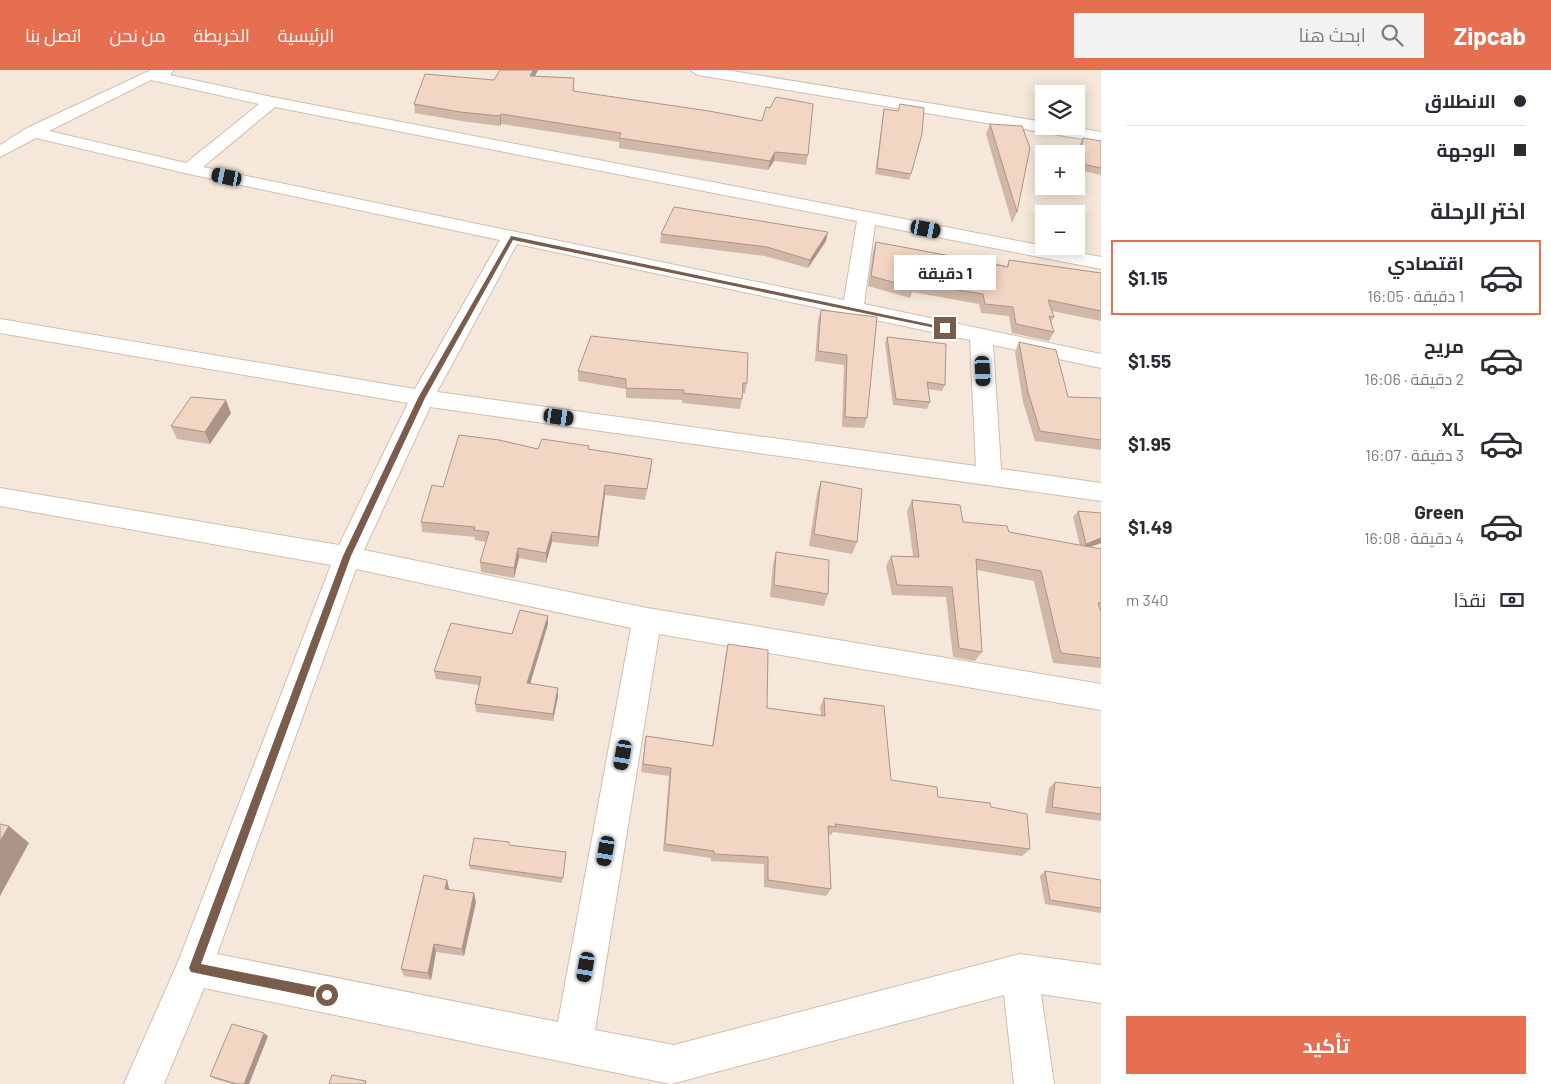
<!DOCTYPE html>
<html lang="ar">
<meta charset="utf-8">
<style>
body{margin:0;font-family:Barlow,Cairo,sans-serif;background:#f2f2f3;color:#2b2b33;direction:rtl;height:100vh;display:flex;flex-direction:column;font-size:19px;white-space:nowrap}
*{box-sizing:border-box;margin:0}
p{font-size:16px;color:#7c7c81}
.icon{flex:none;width:28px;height:28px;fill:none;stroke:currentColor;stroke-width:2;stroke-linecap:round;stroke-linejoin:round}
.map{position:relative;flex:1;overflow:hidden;direction:ltr}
.sheet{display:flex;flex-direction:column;background:#fff;width:450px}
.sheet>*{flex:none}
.banner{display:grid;align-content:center;height:110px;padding:0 25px;background:#fff}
.controls{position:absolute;left:1035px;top:15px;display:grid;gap:10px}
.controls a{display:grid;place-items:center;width:50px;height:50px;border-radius:0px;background:#fff;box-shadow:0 2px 12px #0003;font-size:25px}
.end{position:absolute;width:22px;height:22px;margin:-11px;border:6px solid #7a5c4d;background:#fff;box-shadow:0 0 0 2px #fff}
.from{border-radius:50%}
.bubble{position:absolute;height:35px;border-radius:0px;background:#fff;box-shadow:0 2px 12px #0003;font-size:16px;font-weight:700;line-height:35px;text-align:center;direction:rtl}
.car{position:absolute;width:15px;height:30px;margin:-15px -8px;border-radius:6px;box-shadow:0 0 4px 1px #0007;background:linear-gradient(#222 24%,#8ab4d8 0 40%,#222 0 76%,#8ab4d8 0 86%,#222 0)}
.banner b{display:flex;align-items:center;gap:18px;height:48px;font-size:19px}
.banner b+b{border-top:1px solid #e1e1e2}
.banner i{width:12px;height:12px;background:#2b2b33}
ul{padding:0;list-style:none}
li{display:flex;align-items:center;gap:15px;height:75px;margin:0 10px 8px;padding:0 15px;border:2px solid transparent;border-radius:0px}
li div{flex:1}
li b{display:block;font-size:19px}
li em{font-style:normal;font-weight:700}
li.active{border-color:#e76f51}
li>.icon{width:45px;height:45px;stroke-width:1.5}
h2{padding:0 25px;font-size:22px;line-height:60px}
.pay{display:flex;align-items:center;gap:12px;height:55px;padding:0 25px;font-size:19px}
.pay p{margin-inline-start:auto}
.primary-button{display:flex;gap:10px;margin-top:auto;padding:10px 25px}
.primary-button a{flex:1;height:58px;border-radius:0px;background:#e76f51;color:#fff;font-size:20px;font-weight:700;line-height:58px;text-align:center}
header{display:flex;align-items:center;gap:30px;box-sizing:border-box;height:70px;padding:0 25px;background:#e76f51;color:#fff}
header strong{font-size:24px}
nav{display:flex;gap:28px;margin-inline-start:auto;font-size:18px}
.search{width:350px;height:45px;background:#f2f2f3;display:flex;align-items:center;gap:12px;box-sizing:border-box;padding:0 18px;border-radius:0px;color:#7c7c81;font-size:19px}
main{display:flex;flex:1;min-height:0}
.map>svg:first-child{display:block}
.residential{fill:#f5e8da;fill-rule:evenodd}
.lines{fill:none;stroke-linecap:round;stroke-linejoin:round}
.minor-casing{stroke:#d1beb0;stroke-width:2}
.minor{fill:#fff;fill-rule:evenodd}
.wall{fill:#d1b7a8}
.shaded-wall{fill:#aa9588}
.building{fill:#f3d5c3;stroke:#aa9588}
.route{fill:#7a5c4d}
</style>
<header>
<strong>Zipcab</strong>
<div class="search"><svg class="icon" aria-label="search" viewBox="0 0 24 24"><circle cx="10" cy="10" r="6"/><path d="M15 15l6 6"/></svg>ابحث هنا</div>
<nav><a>الرئيسية</a><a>الخريطة</a><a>من نحن</a><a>اتصل بنا</a></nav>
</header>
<main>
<section class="sheet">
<div class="banner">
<b><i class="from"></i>الانطلاق</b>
<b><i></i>الوجهة</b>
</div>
<h2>اختر الرحلة</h2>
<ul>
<li class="active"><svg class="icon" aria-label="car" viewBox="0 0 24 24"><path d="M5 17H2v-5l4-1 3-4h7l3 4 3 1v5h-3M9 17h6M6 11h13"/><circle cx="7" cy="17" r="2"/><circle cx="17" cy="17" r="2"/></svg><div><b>اقتصادي</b><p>1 دقيقة · 16:05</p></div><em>$1.15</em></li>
<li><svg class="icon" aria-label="car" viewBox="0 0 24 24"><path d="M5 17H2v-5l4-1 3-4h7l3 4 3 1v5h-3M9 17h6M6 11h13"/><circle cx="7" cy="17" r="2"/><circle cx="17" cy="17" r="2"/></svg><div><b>مريح</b><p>2 دقيقة · 16:06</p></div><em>$1.55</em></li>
<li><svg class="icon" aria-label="car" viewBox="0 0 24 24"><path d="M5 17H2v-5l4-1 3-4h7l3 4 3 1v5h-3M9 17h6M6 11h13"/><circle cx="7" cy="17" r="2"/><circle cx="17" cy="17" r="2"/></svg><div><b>XL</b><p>3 دقيقة · 16:07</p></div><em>$1.95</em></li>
<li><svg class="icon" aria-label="car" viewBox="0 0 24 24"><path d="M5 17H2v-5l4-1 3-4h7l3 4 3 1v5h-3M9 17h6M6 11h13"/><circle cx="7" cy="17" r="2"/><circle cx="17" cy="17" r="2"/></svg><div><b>Green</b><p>4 دقيقة · 16:08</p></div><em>$1.49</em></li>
</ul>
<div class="pay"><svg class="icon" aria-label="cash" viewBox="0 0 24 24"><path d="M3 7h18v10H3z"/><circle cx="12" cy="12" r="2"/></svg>نقدًا<p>340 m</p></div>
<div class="primary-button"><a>تأكيد</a></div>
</section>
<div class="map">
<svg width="1101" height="1014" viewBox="0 0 1101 1014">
<rect width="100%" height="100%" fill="#fdf6ec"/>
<!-- residential -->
<path class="residential" d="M0,0H1101V1014H0ZM1044,24H1076V56H1044ZM1044,84H1076V116H1044ZM1044,144H1076V176H1044Z"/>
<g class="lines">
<defs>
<path id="minor" d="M151,0H174L170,5L272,27L1101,187V199L875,155L864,234L1101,284V298L993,275L1001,399L1101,413V431L430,337L364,480L647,538L1101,614V640L659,564L595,960L674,975L1020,884L1101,895V933L1041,924L1054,1014H1014L1004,925L671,1014L204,918L164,1014H124L178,892L331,495L0,436V418L339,475L408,333L0,263V249L415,319L500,170L189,104L36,68L0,87V75L27,58ZM151,10L259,34L186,93L49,61ZM275,37L857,151L844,230L203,97ZM517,174L970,270L976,396L437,322ZM356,499L631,558L558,952L217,884Z
M690,0H726L1044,52V56H1067L1101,62V72L698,5Z"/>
</defs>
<!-- minor casing -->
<use href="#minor" class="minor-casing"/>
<!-- minor -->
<use href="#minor" class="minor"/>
</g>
<!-- wall -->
<path class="wall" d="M500,0H538L535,6L574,8V21L808,85L806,95L774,91L768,100L619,78V72L501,54L500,56L461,51L415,43L414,34L494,10Z
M884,39L911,104L909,110L875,104L883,45Z
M990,54L1017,142L1012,153L986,64Z
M1083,68L1101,71V105L1076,99V93L1080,74Z
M661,164L826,171L808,198L765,186L660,173Z
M876,172L1007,196L1009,190L1101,203V251L1052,241L1054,247L1051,252L1054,262L1049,271L1012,263L1009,246L981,243L979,234L912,222L910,228L868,216L873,181Z
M821,240L877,247L867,348L864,358L842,357L844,295L815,291L818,250Z
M887,267L945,315L942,321L928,319L930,332L927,339L893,335L885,273Z
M1019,272L1068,327L1101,328V380L1035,371L1023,332L1015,282Z
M578,301L747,313L745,323H743L742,329L740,339L682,333V330L626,328V319L578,311Z
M231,343L210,374L177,369L171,356Z
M589,376V380L651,399L645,430L605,425L598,477L552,472L546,493L519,488L514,508L481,502L480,492L486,472L475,470V467L422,462L421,452L443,417L538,379Z
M821,411L857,472L852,484L809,476L817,423Z
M912,430L963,452L1009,462L1080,476L1073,447L1078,441L1101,443V473L1089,477L1101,479V598L1053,593L1034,511L977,500L982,582L975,591L953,587L946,527L892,525L886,496L891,486H913L907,441Z
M776,482L828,524L824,536L770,527L773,494Z
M548,554L530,614L558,626L553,651L476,642L475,634L479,615L436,609L434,601L512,564Z
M728,574L767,638L821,645L820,637L824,628L891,710L938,727L991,737L1030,779L1022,786L833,762L831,765L828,764L831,819L826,826L764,817V794L711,791V788L663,781L669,706L641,702L646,666L712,676L726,583Z
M1055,712L1101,718V751L1045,743L1049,718Z
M509,775L566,782L562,813L470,799L469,795Z
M1045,801L1101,810V843L1045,834L1040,806Z
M447,810L449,819L476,832L464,886L436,882L431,910L404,906L401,899Z
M268,966L249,1014H232L215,1009L210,1006Z"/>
<!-- shaded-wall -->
<path class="shaded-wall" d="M533,0H538L530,15V6Z
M501,44V54L500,56V46Z
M775,82L774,91L768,100L770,91Z
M828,162L826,171L808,198L810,190Z
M226,330L231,343L210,374L205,362Z
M652,389L651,399L645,430L647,419Z
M605,415V425L598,477V467Z
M552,462V472L546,493V483Z
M1101,468V473L1081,480L1086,474Z
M518,478L519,488L514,508V498Z
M548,546V554L528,621L527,613Z
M558,618V626L553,651V644Z
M9,756L29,773L0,826V771Z
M447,810L449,819L447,827L445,819Z
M474,823L476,832L464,886L462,879Z
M434,874L436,882L431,910L428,903Z
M264,963L268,966L249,1014H244Z"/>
<!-- building -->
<path class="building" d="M500,0H533L530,6L574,8L573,21L709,41L762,51L766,37L770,38L776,27L813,34L808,85L775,82L770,91L619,68L621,63L501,44L500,46L460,42L414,34L425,4L494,10Z
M900,34L924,38L922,64L911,104L877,98L884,39L898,41Z
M990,54L1022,56L1030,78L1017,142Z
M1083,68L1101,71V98L1078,93Z
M674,137L828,162L810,190L767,177L661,164Z
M876,172L1008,197L1009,190L1101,203V241L1048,230L1054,247L1049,246L1054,262L1016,254L1013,237L985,234L983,224L915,213L914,218L871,206Z
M821,240L877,247L867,348L845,347L847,285L818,281Z
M591,266L748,283L747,313H743L742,329L683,323L684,320L626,318V309L578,301Z
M887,267L946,274L945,315L927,312L930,332L896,329Z
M1019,272L1056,280L1068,327L1101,328V370L1040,361L1028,322Z
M191,327L226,330L205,362L171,356Z
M459,365L499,370L538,379L542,369L589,376L588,379L652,389L647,419L605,415L598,467L552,462L546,483L518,478L514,498L480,492L489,462L474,460L475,457L421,452L432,415L443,417Z
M821,411L862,419L857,472L814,464Z
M912,430L960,435L963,452L1007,456L1009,462L1101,479V533H1098L1101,542V588L1061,583L1041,501L976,489L982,582L959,578L952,517L897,515L891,486L919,487Z
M1078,441L1101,443V468L1086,474Z
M776,482L829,490L828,524L774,515Z
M520,540L548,546L527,613L558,618L553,644L475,634L481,607L434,601L451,553L512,564Z
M728,574L768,580L767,638L825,646L824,628L884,636L891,710L937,717L938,727L990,733L991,737L1027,744L1030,779L835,754L836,757L828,756L831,819L768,810V787L714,784V781L665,774L671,698L643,694L646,666L713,676Z
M1055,712L1101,718V744L1052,737Z
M0,754L9,756L0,771Z
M474,768L509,772V775L566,782L563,808L469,795Z
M1045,801L1101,810V838L1050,830Z
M424,805L447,810L445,819L474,823L462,879L434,874L428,903L401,899Z
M232,954L264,963L244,1014H237L210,1006Z
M332,1005L366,1011L365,1014H329Z"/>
<!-- route -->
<path class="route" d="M511,166L948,258L945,260L513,170L425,328L351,486L201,894L327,919L332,925L331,929L327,930L191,902L189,898L343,486L418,328Z"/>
</svg>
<div class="controls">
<a><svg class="icon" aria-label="layers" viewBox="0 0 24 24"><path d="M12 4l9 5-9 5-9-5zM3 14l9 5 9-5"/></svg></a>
<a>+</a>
<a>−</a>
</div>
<i class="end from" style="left:327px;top:925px"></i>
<i class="end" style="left:945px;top:258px"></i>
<div class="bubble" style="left:894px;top:185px;width:102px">1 دقيقة</div>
<i class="car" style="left:227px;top:107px;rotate:282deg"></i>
<i class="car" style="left:926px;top:159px;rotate:101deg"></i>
<i class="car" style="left:983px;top:301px;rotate:177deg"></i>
<i class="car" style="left:559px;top:347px;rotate:98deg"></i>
<i class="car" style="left:623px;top:685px;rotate:190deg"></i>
<i class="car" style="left:606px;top:781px;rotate:190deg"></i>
<i class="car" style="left:586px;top:897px;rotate:190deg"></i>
</div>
</main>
